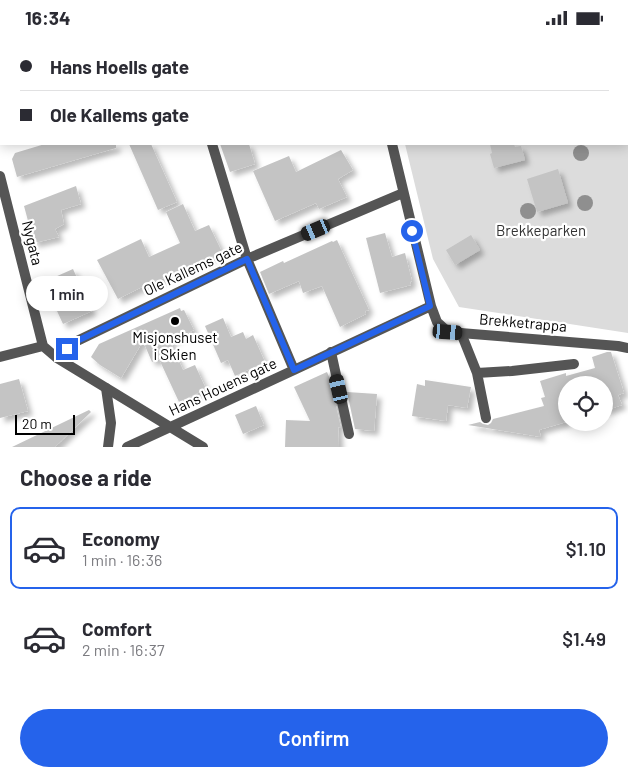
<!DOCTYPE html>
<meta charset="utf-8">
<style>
body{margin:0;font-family:Barlow,sans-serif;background:#f7f7f7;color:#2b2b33;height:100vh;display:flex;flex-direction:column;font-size:19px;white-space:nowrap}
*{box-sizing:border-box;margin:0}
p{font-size:16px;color:#7c7c81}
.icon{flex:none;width:28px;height:28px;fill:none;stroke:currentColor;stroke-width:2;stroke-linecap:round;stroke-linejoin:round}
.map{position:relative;height:412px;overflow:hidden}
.details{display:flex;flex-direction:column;background:#fff;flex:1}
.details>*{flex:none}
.hud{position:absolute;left:0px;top:0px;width:629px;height:110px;box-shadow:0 2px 12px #0003;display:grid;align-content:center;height:110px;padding:0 20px;background:#fff}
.buttons{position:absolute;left:558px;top:341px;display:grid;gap:10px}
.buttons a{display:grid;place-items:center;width:55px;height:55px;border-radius:50%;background:#fff;box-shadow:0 2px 12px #0003;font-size:25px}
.scale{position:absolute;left:15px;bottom:12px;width:60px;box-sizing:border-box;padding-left:5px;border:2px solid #000;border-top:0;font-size:14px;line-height:18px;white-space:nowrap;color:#000;-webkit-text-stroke:4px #fff;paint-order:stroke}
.end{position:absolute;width:22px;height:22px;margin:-11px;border:6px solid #2563eb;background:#fff;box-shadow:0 0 0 2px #fff}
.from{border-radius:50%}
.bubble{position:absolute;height:35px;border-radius:18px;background:#fff;box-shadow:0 2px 12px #0003;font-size:16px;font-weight:600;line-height:35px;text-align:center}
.car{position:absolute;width:15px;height:30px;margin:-15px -8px;border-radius:6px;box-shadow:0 0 4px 1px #0007;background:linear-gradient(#222 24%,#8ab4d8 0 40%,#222 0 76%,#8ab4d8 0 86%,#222 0)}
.hud b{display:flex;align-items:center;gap:18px;height:48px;font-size:19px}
.hud b+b{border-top:1px solid #e1e1e2}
.hud i{width:12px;height:12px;background:#2b2b33}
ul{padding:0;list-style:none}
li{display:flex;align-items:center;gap:15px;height:82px;margin:0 10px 8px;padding:0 10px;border:2px solid transparent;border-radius:10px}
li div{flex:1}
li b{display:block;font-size:19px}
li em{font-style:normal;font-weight:600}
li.active{border-color:#2563eb}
li>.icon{width:45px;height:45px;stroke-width:1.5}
h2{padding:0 20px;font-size:22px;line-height:60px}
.button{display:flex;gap:10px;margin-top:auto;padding:10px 20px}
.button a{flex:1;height:58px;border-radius:30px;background:#2563eb;color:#fff;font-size:20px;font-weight:600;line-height:58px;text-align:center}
.status{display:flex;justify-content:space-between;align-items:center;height:35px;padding:0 25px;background:#fff;direction:ltr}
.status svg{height:14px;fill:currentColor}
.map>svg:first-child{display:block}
.green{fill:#dcdcdc}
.building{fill:#c4c4c4;filter:url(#shadow)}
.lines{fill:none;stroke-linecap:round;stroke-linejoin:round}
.service{stroke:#555;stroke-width:10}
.minor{stroke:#555;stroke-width:10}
.tertiary{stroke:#555;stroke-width:10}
.tree{fill:#8f8f8f}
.route{stroke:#2563eb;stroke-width:6}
.poi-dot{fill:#000;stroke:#fff;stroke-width:2}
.labels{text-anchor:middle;stroke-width:4.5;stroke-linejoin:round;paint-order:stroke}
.park-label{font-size:15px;fill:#333;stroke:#fff}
.street-label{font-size:15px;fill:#000;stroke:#fff}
.poi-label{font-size:15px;fill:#000;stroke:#fff}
</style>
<div class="status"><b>16:34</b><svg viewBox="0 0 49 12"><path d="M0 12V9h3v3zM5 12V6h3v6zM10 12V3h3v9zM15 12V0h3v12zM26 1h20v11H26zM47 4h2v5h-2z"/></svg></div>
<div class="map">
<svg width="628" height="412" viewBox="0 0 628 412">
<defs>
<filter id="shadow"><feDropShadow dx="4.5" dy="4.5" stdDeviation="2.5" flood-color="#0004"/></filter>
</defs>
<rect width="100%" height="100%" fill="#fff"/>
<!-- green -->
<path class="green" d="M405,0H628V298L459,272L433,224L405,109H628V1H404Z"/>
<!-- building -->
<path class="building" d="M45,109H116V113L17,142L12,124L15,118Z
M129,109H151L177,167L158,175Z
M220,109H249L255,129L230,137Z
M490,109H514L515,112L521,111L525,125L494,133L490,119L492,118Z
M341,115L353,135L338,144L347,162L319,174L316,168L275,186L253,136L289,121L296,137Z
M558,134L568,168L537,177L527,144Z
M76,151L81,169L61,175L64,189L55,194L59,202L34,208L24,171Z
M183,169L195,196L209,190L222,217L157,246L156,245L118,264L97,225L141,204L149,222L180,208L166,177Z
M385,198L392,222L405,218L412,246L410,247L411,250L380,258L366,203Z
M471,200L480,215L455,230L446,215Z
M337,205L369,275L365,276L366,279L340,292L322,251L303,258L299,246L269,259L260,237L283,226L284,228L332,206L333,207Z
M73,234L92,276L63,289L52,265L63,260L55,242Z
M180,273L181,276L184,275L194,295L170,306L183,335L195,330L206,354L179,367L159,324L152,327L143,306L121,343L100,330L91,322L99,309Z
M223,283L231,302L243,297L246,304L253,300L265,327L235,341L228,325L221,328L205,291Z
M607,317H611L624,358L618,360L622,370L604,376V350H566V387L539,395L541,402L468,390L480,387L483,389L488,390L491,388L493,384L544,371L541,363L545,362L540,346L566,338V341L595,333L592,322Z
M327,337L330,344L341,393L338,392L339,412H285L286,385L310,386L294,352Z
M19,344L28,376L0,383V349Z
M425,345L471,352L467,373L448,370L446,386L412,381L417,349L425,351Z
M347,357L377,359L374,396L355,394Z
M256,371L264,390L243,399L235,380Z
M89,375L91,377L55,412H12Z"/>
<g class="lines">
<!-- service -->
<path class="service" d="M461,298L477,338L486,383
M331,317L349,399
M477,338L512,336L574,329
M106,353L111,388L108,412"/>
<!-- minor -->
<path class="minor" d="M368,0V1
M212,109L247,224L294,335
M392,109L431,271L437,287L448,297L618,311L628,313
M0,141L43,311
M43,311L57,323L203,412
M0,322L43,311
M57,323L77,306L247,224L403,158
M127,412L294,335L431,271"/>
<!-- tertiary -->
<path class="tertiary" d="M317,1L321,0
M0,104H1"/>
</g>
<!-- trees -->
<g class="tree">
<circle cx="581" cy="118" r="8"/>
<circle cx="585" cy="168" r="8"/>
<circle cx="528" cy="176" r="8"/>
</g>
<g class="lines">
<!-- route -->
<path class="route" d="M67,314L77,306L247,224L294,335L430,271L412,196"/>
</g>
<!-- markers -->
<circle class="poi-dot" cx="175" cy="286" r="5"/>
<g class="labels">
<!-- park labels -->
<g class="park-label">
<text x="541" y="201">Brekkeparken</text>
</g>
<!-- street labels -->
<g class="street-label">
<text transform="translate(32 208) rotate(76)" y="5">Nygata</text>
<text transform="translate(193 234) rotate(-25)" y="5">Ole Kallems gate</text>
<text transform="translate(523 288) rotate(5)" y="5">Brekketrappa</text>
<text transform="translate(223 352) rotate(-25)" y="5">Hans Houens gate</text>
</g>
<!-- poi labels -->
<g class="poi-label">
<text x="175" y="308">Misjonshuset<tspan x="175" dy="17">i Skien</tspan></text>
</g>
</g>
</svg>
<div class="buttons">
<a><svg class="icon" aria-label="locate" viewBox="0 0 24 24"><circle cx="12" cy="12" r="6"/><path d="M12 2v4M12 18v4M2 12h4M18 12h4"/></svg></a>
</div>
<div class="scale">20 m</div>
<i class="end from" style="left:412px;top:196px"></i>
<i class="end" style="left:67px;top:314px"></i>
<div class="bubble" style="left:26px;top:241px;width:82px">1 min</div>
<i class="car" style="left:316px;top:195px;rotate:247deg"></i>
<i class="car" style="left:448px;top:297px;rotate:94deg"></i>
<i class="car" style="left:339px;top:354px;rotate:347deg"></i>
<div class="hud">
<b><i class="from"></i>Hans Hoells gate</b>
<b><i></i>Ole Kallems gate</b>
</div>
</div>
<section class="details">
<h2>Choose a ride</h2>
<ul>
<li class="active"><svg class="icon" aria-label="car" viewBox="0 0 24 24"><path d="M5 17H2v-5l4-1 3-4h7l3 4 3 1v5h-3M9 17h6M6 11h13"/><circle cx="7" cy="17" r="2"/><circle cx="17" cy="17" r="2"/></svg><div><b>Economy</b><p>1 min · 16:36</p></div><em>$1.10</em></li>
<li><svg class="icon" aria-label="car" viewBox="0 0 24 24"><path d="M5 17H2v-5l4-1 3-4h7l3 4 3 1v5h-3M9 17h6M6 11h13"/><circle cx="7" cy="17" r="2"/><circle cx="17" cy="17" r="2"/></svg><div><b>Comfort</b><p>2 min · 16:37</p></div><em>$1.49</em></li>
</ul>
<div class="button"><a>Confirm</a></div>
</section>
